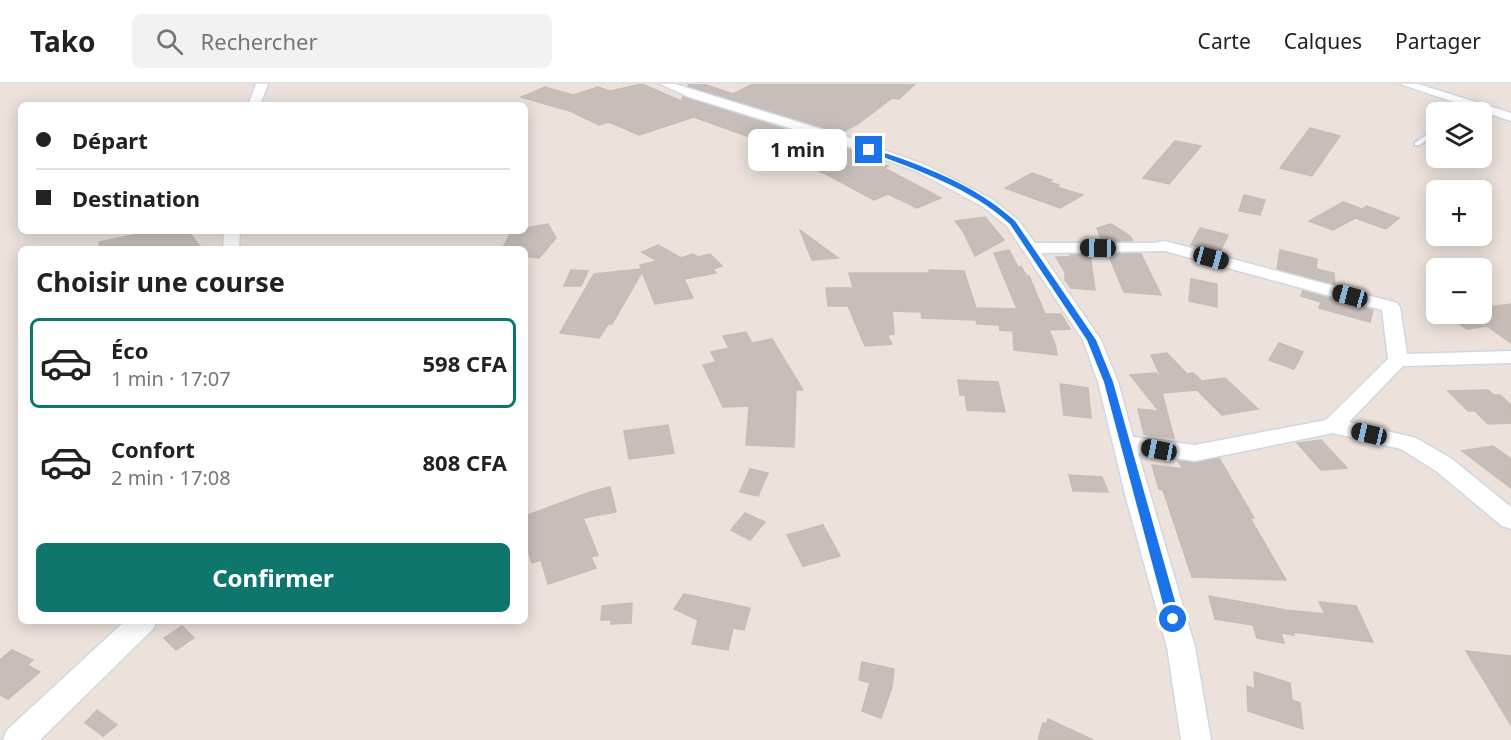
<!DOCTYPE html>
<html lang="fr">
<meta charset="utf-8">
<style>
body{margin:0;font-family:"Noto Sans",sans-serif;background:#f2f2f2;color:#222;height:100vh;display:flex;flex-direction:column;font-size:22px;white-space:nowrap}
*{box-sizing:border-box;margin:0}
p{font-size:20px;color:#767676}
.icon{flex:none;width:33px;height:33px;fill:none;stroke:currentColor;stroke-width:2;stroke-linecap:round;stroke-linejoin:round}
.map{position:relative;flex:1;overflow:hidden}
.details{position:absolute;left:18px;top:162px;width:510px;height:378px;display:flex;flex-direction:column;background:#fff;border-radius:9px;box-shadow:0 3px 15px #0003}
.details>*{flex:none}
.guide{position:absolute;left:18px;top:18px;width:510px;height:132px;border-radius:9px;box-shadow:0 3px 15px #0003;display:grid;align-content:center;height:132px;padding:0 18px;background:#fff}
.fabs{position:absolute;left:1426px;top:18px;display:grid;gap:12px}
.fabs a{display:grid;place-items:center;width:66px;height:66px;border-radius:9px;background:#fff;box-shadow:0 3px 15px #0003;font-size:30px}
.end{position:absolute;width:27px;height:27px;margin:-14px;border:8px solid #1a73e8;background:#fff;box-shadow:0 0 0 3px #fff}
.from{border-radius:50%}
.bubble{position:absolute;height:42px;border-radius:9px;background:#fff;box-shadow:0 3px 15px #0003;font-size:20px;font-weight:700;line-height:42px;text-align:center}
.car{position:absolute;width:18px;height:36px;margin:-18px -9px;border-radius:8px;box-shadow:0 0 4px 2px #0007;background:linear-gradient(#222 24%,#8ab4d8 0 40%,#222 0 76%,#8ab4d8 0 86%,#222 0)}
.guide b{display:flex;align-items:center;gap:21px;height:57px;font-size:22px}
.guide b+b{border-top:2px solid #e0e0e0}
.guide i{width:15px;height:15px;background:#222}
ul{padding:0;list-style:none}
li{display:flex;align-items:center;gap:18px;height:90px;margin:0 12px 9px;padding:0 6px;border:3px solid transparent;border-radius:9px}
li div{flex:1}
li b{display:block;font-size:22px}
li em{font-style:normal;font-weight:700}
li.current{border-color:#0f766e}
li>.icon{width:54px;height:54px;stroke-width:1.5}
h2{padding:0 18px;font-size:27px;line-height:72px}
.cta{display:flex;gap:12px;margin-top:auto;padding:12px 18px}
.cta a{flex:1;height:69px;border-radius:9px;background:#0f766e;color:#fff;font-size:24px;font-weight:700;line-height:69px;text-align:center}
header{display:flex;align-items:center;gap:36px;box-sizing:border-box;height:84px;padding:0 30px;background:#fff;border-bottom:2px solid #e0e0e0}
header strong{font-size:28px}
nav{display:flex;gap:33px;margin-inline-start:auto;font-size:21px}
.search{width:420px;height:54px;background:#f2f2f2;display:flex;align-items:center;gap:15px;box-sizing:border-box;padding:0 21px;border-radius:9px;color:#767676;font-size:22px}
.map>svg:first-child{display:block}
.building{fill:#c7beba;stroke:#c7bdb4;stroke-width:1.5}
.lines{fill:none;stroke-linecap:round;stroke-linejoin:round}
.service-casing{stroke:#d0d7e3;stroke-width:4}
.minor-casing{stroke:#d0d7e3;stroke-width:3}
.service{fill:#fff;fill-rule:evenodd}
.minor{fill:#fff;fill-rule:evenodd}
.route{fill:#1a73e8}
</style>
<header>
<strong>Tako</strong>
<div class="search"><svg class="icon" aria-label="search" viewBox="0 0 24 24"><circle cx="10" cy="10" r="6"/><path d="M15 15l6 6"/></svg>Rechercher</div>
<nav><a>Carte</a><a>Calques</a><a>Partager</a></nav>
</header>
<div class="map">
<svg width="1511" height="656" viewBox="0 0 1511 656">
<rect width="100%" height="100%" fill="#ece1db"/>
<!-- building -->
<path class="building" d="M642,0L681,17L683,13L851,66L888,82L884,84L941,114L917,124L888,110L874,116L824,89L775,71L783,67L769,63L772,61L694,33L639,51L609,38L599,41L570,27L521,13L545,3L573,11L598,3L610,7Z
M689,0H703L733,10L753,0H915L899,15L892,14L859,39L841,49L688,2Z
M1310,44L1340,52L1312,92L1280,84Z
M1175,57L1201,62L1169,100L1143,94Z
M1032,89L1052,96L1050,98L1059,101L1057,103L1083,111L1060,124L1005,104Z
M1244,111L1265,116L1260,131L1239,127Z
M1343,118L1362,125L1367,122L1399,134L1386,145L1355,134L1333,146L1309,137Z
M985,133L1004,156L975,172L963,147L955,137Z
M548,140L556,154L539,174L525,172V165H502L512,147H525V144Z
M1111,140L1130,152L1133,157H1102L1097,144Z
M1200,144L1228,151L1220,168L1191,161Z
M800,146L838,174L812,176Z
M152,147H188L202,165H100L99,158Z
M658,161L681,174L693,170L698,173L710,170L722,182L713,185L716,189L684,195L693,214L655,220L642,188L612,240H608L599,254L560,249L594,190L642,185L640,181L657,177L642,168Z
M1009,166L1018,183H1021L1027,192H1029L1045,230H1061L1070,245L1049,246L1055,260L1057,271L1014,266L1013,247L1000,246L999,241L977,240L976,236L922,234L921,228L892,227L894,250L887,251L892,260L865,262L848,222H828L826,204H853L849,189H930L929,186L964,187L976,224L1017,225L994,169Z
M1280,166L1317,175L1316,185L1334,189L1335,200L1277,185Z
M1108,170H1141L1161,211L1124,208Z
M1070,171H1090L1095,206L1071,204L1065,196V188L1056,173H1070Z
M571,186L588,187L581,202H564Z
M1191,195L1217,200V223L1189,217Z
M1303,207L1373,226L1370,238L1319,224L1321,218L1301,212Z
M1511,220V259L1487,242L1467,245L1444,230H1482V224Z
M746,248L752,259L772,255L803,306H796L794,363L746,361L749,322L723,323L703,281L716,278L711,268L729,264L723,252Z
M1279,259L1303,268L1294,285L1269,276Z
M1167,269L1187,290L1193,289L1202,297L1225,294L1258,325L1222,331L1197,306L1162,309L1174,354L1144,350L1138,325L1159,327L1130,291L1156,289L1162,295L1151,271Z
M958,296L998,298L1005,328L967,326L965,311H960Z
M1060,300L1088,304L1091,334L1064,331Z
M1488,306L1494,311H1500L1511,321V339L1488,340L1475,327H1468L1448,307Z
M668,341L674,369L629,375L624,347Z
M1321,356L1347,384L1321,386L1297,359Z
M1493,362L1511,375V404L1462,367Z
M1219,374L1254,434H1250L1286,496L1192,493L1163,406L1159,405L1152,381L1183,385L1178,377L1195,379Z
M750,385L768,389L758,412L740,408Z
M1069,391L1102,393L1108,408L1073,407Z
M610,403L616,428L583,434L598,471L591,473L596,484L548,500L541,476L532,479L525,456V432L590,408Z
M745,429L765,438L750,456L731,446Z
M823,441L840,472L803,482L787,451Z
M684,510L750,524L744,546L733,544L728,566L692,560L698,536L674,525Z
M1209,512L1286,526L1325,530L1319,518L1356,522L1373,558L1293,548L1294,551L1281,549L1284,559L1257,554L1253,541L1215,535Z
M632,519L631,539L611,540V536H601L602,522Z
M182,542L194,554L176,566L164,554Z
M12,566L33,576L27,581L40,588L8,615L0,611V576Z
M1466,567L1511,572V641Z
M862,578L894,585L892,603L881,634L862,627L870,599L859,596Z
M1254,588L1290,599L1292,616L1300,619L1303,645L1248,627L1247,602L1255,605Z
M97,626L117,641L103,652L85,639Z
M1048,635L1093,656H1038L1043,639L1046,640Z"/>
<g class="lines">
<defs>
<path id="service" d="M1469,21L1474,22L1465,28H1459Z
M1437,44V49L1419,61H1415V59Z"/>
<path id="minor" d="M256,0H268L260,21H248Z
M660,0H675L850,54L926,81L992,115L1018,136L1035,159H1154L1165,157L1397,219L1400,223L1407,270L1511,267V279L1403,282L1349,338L1416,354L1452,375L1511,423V445L1502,442L1436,387L1401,365L1333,349L1195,377L1138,369L1195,563L1211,656H1181L1167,563L1126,414L1098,298L1083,256L1007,142L982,122L916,87L841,60L689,13ZM1165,167L1382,226L1388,275L1326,336L1195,361L1133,353L1118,298L1101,256L1041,169Z
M1400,0H1418L1511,29V37Z
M224,147H240L239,165H223Z
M125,537H157L153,545L40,656H3L7,646Z"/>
</defs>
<!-- service casing -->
<use href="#service" class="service-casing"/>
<!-- minor casing -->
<use href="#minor" class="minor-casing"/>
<!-- service -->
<use href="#service" class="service"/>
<!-- minor -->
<use href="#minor" class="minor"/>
</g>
<!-- route -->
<path class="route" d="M869,64C920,80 976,101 1015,137L1096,256L1113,298L1180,535L1178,539L1173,541L1167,535L1104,298L1087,256L1010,140C971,104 917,86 867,67Z"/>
</svg>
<div class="fabs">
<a><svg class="icon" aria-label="layers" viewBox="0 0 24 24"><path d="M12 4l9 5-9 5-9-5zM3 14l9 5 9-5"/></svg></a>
<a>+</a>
<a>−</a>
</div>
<i class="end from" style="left:1173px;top:535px"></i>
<i class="end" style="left:869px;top:66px"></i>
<div class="bubble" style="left:748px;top:45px;width:99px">1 min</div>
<i class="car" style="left:1098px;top:164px;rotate:271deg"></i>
<i class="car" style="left:1211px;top:174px;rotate:105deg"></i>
<i class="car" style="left:1350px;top:212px;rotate:285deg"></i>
<i class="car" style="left:1369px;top:350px;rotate:283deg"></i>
<i class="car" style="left:1159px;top:366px;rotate:281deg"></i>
<div class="guide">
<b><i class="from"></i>Départ</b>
<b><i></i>Destination</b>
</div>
<section class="details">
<h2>Choisir une course</h2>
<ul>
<li class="current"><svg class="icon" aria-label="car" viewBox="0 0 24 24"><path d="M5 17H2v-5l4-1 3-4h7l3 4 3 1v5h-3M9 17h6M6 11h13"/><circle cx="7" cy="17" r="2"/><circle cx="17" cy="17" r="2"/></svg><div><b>Éco</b><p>1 min · 17:07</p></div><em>598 CFA</em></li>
<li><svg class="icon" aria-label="car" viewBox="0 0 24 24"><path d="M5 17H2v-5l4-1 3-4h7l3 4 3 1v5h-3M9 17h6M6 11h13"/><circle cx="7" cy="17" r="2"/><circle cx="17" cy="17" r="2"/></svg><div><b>Confort</b><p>2 min · 17:08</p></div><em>808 CFA</em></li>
</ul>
<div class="cta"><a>Confirmer</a></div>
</section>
</div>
